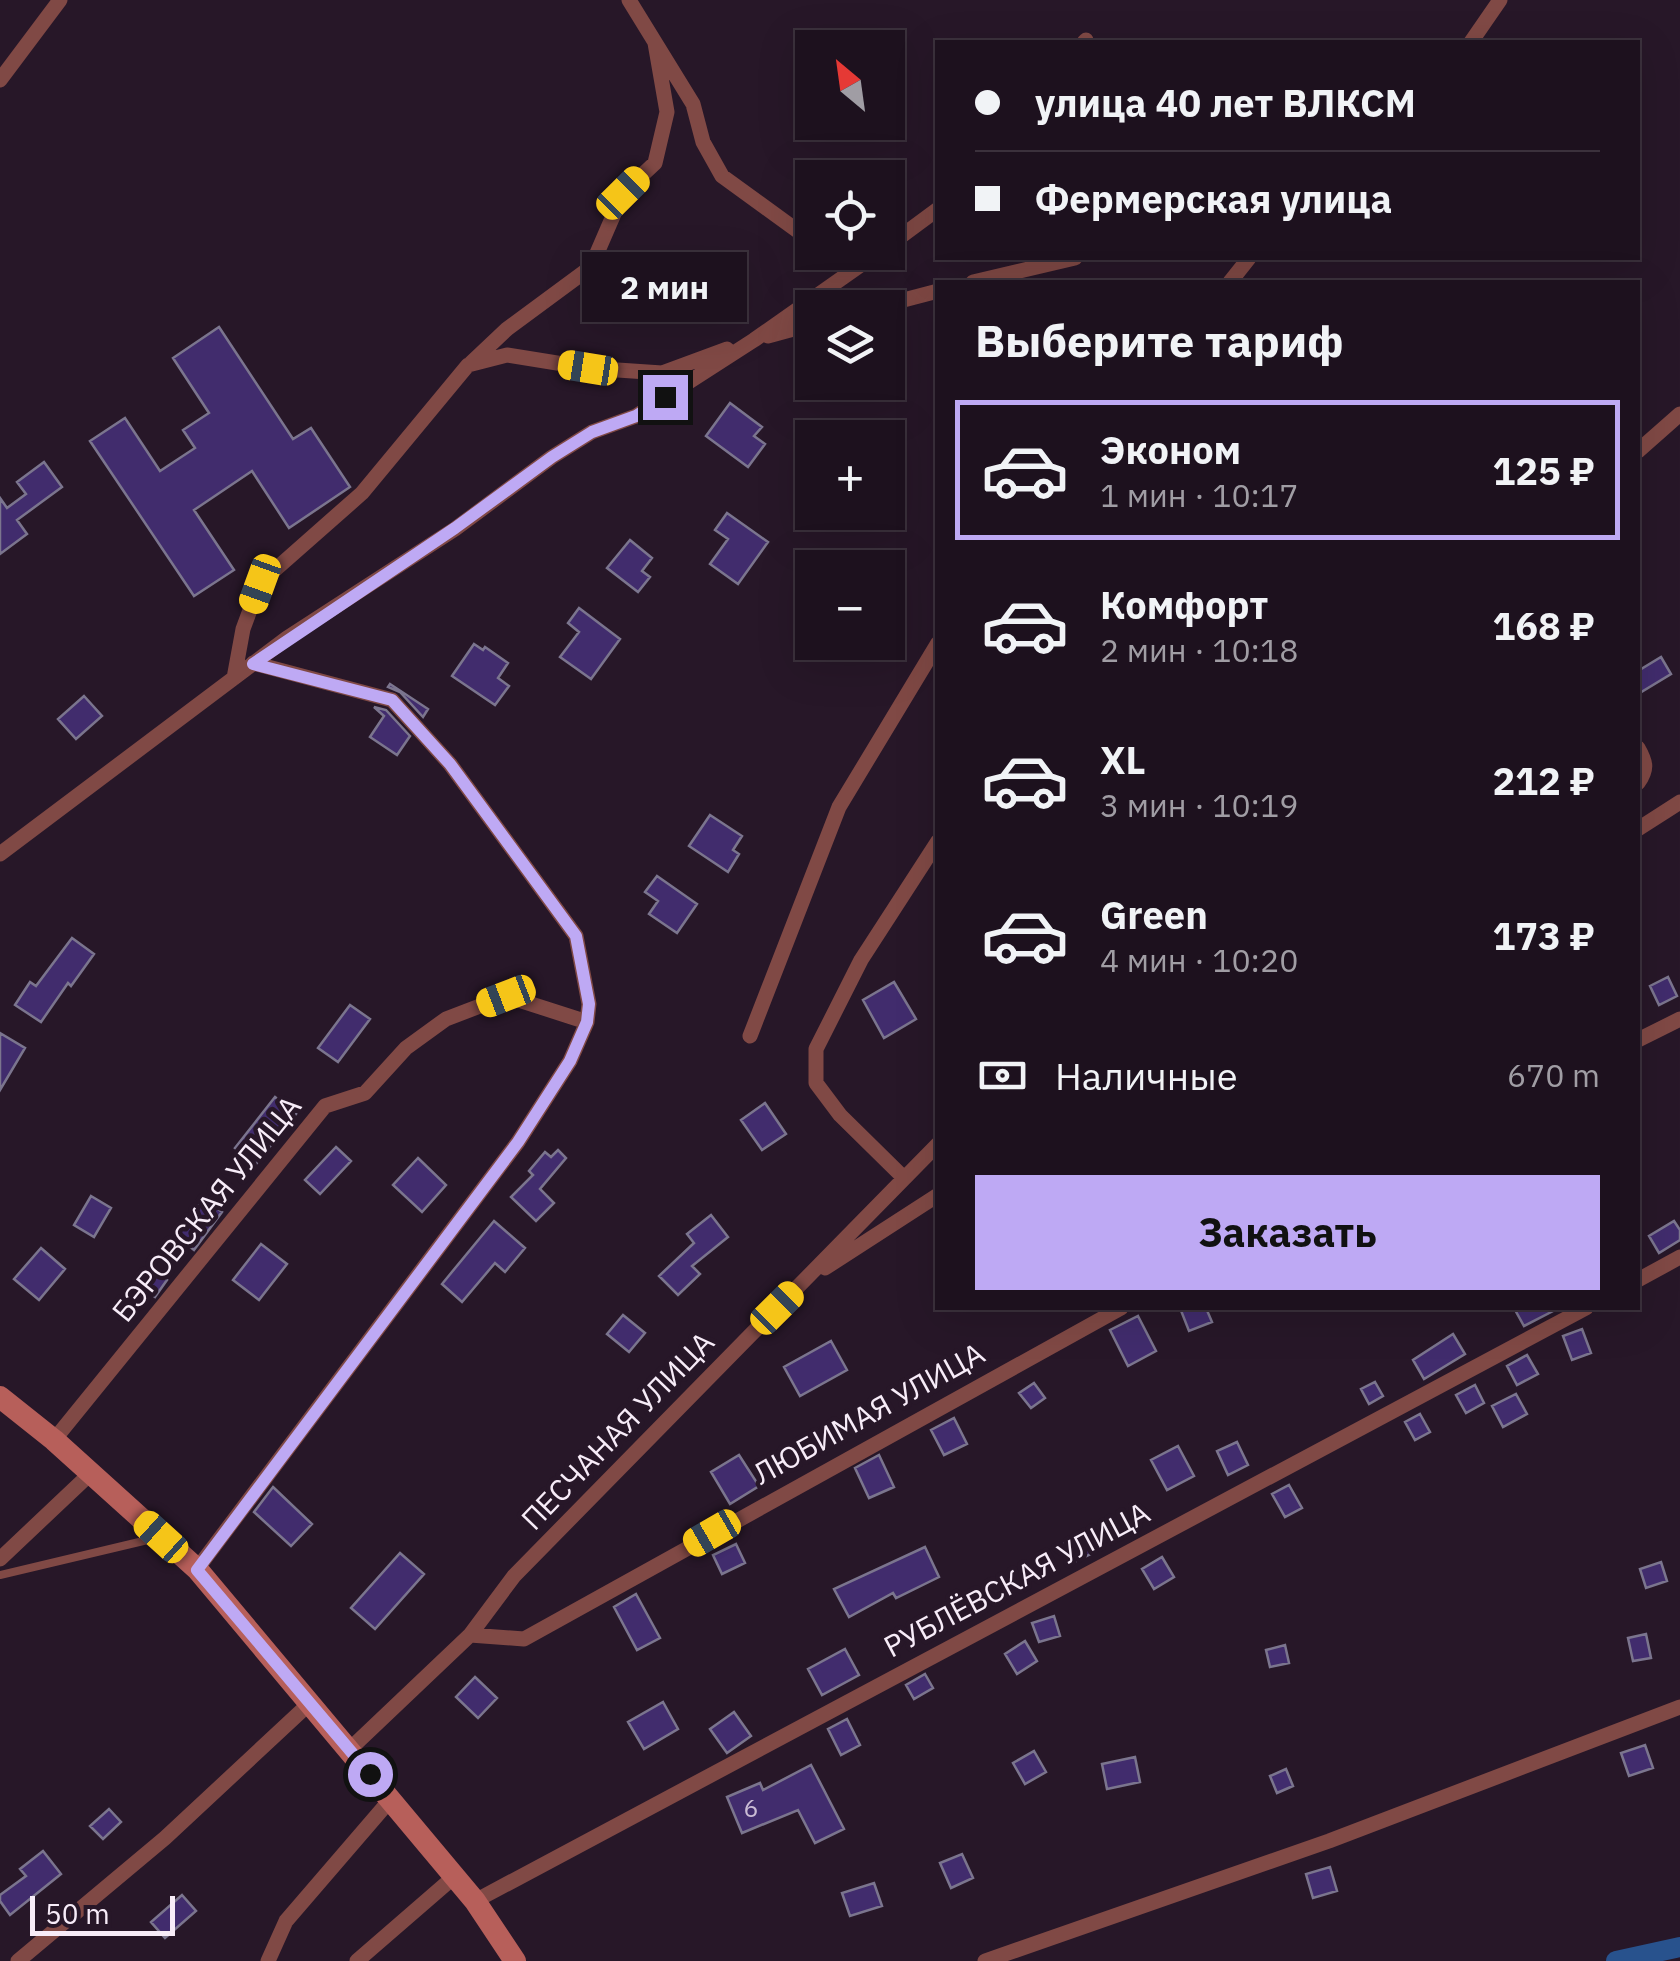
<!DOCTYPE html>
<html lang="ru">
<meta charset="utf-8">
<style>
body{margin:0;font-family:"IBM Plex Sans",sans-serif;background:#251a27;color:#f1f3f6;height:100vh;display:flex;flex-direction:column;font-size:38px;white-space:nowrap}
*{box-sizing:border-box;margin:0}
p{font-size:32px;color:#a09da4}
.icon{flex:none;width:55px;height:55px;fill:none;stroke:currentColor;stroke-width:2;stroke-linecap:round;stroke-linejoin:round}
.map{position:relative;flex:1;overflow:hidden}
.side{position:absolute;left:935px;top:280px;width:705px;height:1030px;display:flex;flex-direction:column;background:#1d111e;border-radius:0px;box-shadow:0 10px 40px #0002,0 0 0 2px #3b313c}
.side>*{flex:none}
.hud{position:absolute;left:935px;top:40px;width:705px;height:220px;border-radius:0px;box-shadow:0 10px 40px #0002,0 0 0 2px #3b313c;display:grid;align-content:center;height:220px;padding:0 40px;background:#1d111e}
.needle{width:65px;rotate:331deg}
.fabs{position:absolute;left:795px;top:30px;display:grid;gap:20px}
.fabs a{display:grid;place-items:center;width:110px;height:110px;border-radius:0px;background:#1d111e;box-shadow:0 10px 40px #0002,0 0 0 2px #3b313c;font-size:50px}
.scale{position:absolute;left:30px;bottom:25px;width:145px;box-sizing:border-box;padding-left:10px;border:5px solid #f7ecf8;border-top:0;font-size:28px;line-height:35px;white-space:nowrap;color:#f7ecf8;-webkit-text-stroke:8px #271728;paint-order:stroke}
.end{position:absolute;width:45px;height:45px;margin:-22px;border:12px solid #bea9f4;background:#111;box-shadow:0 0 0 5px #111}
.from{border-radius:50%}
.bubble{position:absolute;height:70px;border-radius:0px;background:#1d111e;box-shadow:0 10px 40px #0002,0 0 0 2px #3b313c;font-size:32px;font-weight:800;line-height:70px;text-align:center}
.car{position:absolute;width:30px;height:60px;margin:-30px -15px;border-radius:12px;box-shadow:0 0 8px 2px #0007;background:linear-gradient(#f5c518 24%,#345 0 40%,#f5c518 0 76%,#345 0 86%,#f5c518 0)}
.hud b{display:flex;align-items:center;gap:35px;height:95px;font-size:38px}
.hud b+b{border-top:2px solid #3b313c}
.hud i{width:25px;height:25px;background:#f1f3f6}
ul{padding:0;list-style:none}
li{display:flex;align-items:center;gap:30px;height:140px;margin:0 20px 15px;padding:0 20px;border:5px solid transparent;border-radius:0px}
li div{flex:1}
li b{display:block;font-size:38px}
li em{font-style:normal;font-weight:800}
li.current{border-color:#bea9f4}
li>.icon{width:90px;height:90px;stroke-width:1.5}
h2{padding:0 40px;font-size:45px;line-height:120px}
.pay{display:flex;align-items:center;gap:25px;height:110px;padding:0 40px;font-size:38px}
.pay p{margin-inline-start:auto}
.cta{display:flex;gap:20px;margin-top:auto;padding:20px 40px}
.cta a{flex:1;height:115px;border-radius:0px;background:#bea9f4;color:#111;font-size:40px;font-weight:800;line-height:115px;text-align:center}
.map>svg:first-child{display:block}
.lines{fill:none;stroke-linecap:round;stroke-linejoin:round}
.canal{stroke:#28528d;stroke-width:20}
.building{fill:#412c6d;stroke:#7b758e;stroke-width:2.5}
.lane{stroke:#804945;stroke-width:8}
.street{stroke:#804945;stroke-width:15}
.secondary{stroke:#b75f5a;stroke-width:22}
.route{stroke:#bea9f4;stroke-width:12}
.labels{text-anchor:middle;stroke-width:9;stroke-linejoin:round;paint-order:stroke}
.number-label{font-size:25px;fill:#cabcd5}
.street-label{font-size:30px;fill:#f7ecf8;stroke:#271728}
</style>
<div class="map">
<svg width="1680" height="1961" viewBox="0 0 1680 1961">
<rect width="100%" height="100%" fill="#271728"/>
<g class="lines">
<!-- canal -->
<path class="canal" d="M1616,1961L1680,1947"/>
</g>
<!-- building -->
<path class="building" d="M219,327L293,439L311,428L350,487L289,528L252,471L194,510L234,570L194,596L90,441L125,418L160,471L195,448L183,430L209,413L173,358Z
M730,403L762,427L754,436L765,444L748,467L706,436Z
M44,462L62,487L17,520L27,534L0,554V498L7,508L26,494L17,482Z
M727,513L768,542L738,584L710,564L728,539L715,530Z
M630,540L652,558L642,571L650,577L638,592L607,568Z
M579,608L620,639L591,679L560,657L579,632L568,623Z
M474,644L483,650L485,647L508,663L498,678L509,686L495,705L452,676Z
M1661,657L1671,674L1638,694V671Z
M390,684L428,709L423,717L400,692L388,687Z
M84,696L102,716L76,739L58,719Z
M374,707L386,710L410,736L397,755L370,737L384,716Z
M710,815L742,836L733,850L739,854L728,872L689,846Z
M657,876L697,904L677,933L649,914L658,901L645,892Z
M72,938L94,954L71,986L68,983L41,1022L15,1005L30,982L36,986Z
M1668,977L1677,996L1659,1005L1650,986Z
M894,982L916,1019L884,1038L863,1000Z
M350,1005L370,1019L338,1062L318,1048Z
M0,1033L25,1048L0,1090Z
M275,1097L296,1114L256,1164L235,1148Z
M765,1103L786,1134L762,1150L741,1120Z
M336,1147L351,1161L320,1194L305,1180Z
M558,1150L566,1158L540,1189L554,1203L536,1221L511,1197L533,1175L529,1171L545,1152L551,1157Z
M418,1158L446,1185L422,1212L393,1185Z
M91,1196L111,1208L94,1237L74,1225Z
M204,1198L222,1212L194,1250L176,1236Z
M711,1215L728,1237L692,1266L700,1274L678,1295L659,1276L694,1243L687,1234Z
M494,1221L525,1248L505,1272L495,1263L462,1302L442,1284Z
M1674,1221L1680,1230V1240L1659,1253L1649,1236Z
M261,1244L287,1264L259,1300L233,1280Z
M41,1248L65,1269L39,1300L14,1279Z
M149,1266L167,1280L155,1297L136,1283Z
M1180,1308H1206L1212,1322L1189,1331Z
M1514,1308H1559L1524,1326Z
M623,1315L645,1333L629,1352L607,1334Z
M1138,1316L1156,1351L1128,1366L1110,1330Z
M1582,1329L1591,1353L1572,1360L1563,1336Z
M1453,1334L1465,1354L1424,1379L1413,1360Z
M831,1341L847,1370L800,1396L784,1367Z
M1527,1355L1538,1374L1517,1385L1507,1366Z
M1375,1382L1383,1396L1369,1404L1361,1389Z
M1034,1383L1045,1398L1031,1408L1019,1393Z
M1475,1385L1484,1403L1466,1413L1456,1395Z
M1516,1394L1527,1414L1503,1427L1492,1406Z
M1420,1414L1430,1432L1415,1440L1405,1422Z
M954,1418L967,1444L944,1455L931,1430Z
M1237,1442L1248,1465L1228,1475L1217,1451Z
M1178,1446L1194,1476L1167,1490L1151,1460Z
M739,1455L759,1486L730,1504L711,1472Z
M879,1455L894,1487L869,1498L855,1468Z
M1289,1485L1302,1508L1285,1517L1272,1494Z
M273,1487L312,1524L291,1546L254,1512Z
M1083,1534L1093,1553L1074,1562L1065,1543Z
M736,1544L745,1563L722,1574L713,1555Z
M925,1547L939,1577L896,1598L893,1593L849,1617L834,1589Z
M400,1553L424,1574L375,1629L351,1608Z
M1162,1557L1174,1577L1154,1589L1142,1569Z
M1661,1562L1667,1581L1646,1588L1640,1569Z
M636,1594L660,1638L637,1650L614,1607Z
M1054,1616L1060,1636L1039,1642L1032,1623Z
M1646,1634L1651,1658L1633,1661L1628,1638Z
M1025,1641L1037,1661L1017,1674L1005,1654Z
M1285,1645L1289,1663L1270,1667L1266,1650Z
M845,1649L859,1675L822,1695L808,1669Z
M925,1674L933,1688L914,1699L906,1685Z
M475,1677L497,1698L478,1718L456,1697Z
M663,1702L678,1729L644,1749L628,1722Z
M734,1712L751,1736L727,1753L710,1729Z
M847,1719L860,1745L841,1755L828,1729Z
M1645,1745L1653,1768L1629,1776L1621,1753Z
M1034,1751L1046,1772L1025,1784L1013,1763Z
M1135,1757L1140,1782L1107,1789L1102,1764Z
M811,1765L844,1829L815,1843L798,1810L742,1833L727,1797L760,1783L763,1790Z
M1286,1769L1293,1786L1277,1793L1270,1776Z
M109,1809L121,1822L103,1839L90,1826Z
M43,1851L61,1874L10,1915L0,1901V1895L26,1876L20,1869Z
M962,1854L973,1878L951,1888L940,1863Z
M1330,1867L1337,1891L1313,1898L1306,1874Z
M874,1883L882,1906L850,1916L842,1893Z
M182,1895L196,1911L165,1938L151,1922Z"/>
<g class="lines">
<!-- lane -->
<path class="lane" d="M0,1575L156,1538"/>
<!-- street -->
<path class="street" d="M629,0L693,104L703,142L722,176L806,237L812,238
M1084,42L1086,40
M1471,42L1500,0
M0,80L60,0
M888,246L938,209
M973,282L1075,258
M1230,282L1249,258
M873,308L938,291
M768,336L812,324
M471,363L507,329L591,267L623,193L655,163L667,112L655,43
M1638,451L1680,414
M234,678L243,629L260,583L362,493L468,365L507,355L588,368L662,373L727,349
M1638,748C1646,762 1648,769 1638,783
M1638,829L1680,802
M0,854L287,638L455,529L552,457L592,432L636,416L754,340L879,252
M750,1036L839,807L938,643
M1638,1040L1680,1019
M904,1178L840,1115L816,1083V1049L861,960L938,841
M825,1268L938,1195
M1638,1280L1680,1257
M54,1440L325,1106L365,1093L406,1048L446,1019L506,996L587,1022
M0,1559L91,1473
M197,1569L518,1142L570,1061L587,1022L589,1004L576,936L450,764L392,700L253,663
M470,1635L514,1576L938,1144
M350,1749L470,1635L524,1639L1121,1308
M475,1901L1586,1308
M18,1961L165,1838L311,1702
M268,1961L286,1921L391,1799
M357,1961L455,1876
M985,1961L1329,1841L1680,1707"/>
<!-- secondary -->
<path class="secondary" d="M0,1397L54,1440L197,1569L475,1901L515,1961"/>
</g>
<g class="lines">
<!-- route -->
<path class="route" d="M370,1774L197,1570L518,1142L570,1061L587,1022L589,1004L576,936L450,764L392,700L253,664L455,528L552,457L592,432L636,416L665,397"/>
</g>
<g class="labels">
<!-- number labels -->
<g class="number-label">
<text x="751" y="1817">6</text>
</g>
<!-- street labels -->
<g class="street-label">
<text transform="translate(207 1209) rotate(-51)" y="10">БЭРОВСКАЯ УЛИЦА</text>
<text transform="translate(869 1414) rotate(-29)" y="10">ЛЮБИМАЯ УЛИЦА</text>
<text transform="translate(618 1431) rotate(-46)" y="10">ПЕСЧАНАЯ УЛИЦА</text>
<text transform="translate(1017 1580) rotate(-28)" y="10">РУБЛЁВСКАЯ УЛИЦА</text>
</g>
</g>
</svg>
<div class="fabs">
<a><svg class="needle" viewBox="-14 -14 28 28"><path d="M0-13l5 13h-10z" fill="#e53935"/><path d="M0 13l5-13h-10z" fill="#a09da4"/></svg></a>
<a><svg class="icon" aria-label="locate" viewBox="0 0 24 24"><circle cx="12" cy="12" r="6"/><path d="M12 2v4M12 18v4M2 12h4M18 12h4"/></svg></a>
<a><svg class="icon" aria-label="layers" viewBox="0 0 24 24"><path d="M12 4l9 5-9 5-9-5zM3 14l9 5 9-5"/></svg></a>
<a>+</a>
<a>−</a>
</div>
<div class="scale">50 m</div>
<i class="end from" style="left:370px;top:1774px"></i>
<i class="end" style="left:665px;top:397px"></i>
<div class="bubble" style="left:582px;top:252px;width:165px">2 мин</div>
<i class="car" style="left:623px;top:193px;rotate:45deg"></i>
<i class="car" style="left:588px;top:368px;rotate:279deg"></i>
<i class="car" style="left:260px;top:584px;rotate:200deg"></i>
<i class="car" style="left:506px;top:996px;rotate:249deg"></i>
<i class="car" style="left:777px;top:1308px;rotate:45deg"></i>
<i class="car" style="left:712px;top:1533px;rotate:240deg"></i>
<i class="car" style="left:161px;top:1537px;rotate:312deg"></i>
<div class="hud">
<b><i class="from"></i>улица 40 лет ВЛКСМ</b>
<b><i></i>Фермерская улица</b>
</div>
<section class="side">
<h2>Выберите тариф</h2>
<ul>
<li class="current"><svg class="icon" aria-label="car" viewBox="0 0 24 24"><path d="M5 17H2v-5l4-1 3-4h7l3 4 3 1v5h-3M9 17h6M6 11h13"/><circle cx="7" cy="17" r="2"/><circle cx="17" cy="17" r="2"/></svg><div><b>Эконом</b><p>1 мин · 10:17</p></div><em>125 ₽</em></li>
<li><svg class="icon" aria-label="car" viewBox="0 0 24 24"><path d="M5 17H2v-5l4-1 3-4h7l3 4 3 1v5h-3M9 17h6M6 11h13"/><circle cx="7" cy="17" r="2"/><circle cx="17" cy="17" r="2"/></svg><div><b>Комфорт</b><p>2 мин · 10:18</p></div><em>168 ₽</em></li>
<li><svg class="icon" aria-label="car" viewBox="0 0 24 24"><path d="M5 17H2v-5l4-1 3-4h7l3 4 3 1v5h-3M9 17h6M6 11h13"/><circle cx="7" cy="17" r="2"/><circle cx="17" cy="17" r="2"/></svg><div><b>XL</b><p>3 мин · 10:19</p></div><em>212 ₽</em></li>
<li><svg class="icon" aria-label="car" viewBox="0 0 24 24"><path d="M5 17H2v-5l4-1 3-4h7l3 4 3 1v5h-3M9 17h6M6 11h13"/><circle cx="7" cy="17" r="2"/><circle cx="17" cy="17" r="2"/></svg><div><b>Green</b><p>4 мин · 10:20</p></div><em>173 ₽</em></li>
</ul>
<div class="pay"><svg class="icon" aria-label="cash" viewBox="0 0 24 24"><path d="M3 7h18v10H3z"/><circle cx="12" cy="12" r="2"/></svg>Наличные<p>670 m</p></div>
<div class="cta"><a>Заказать</a></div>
</section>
</div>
